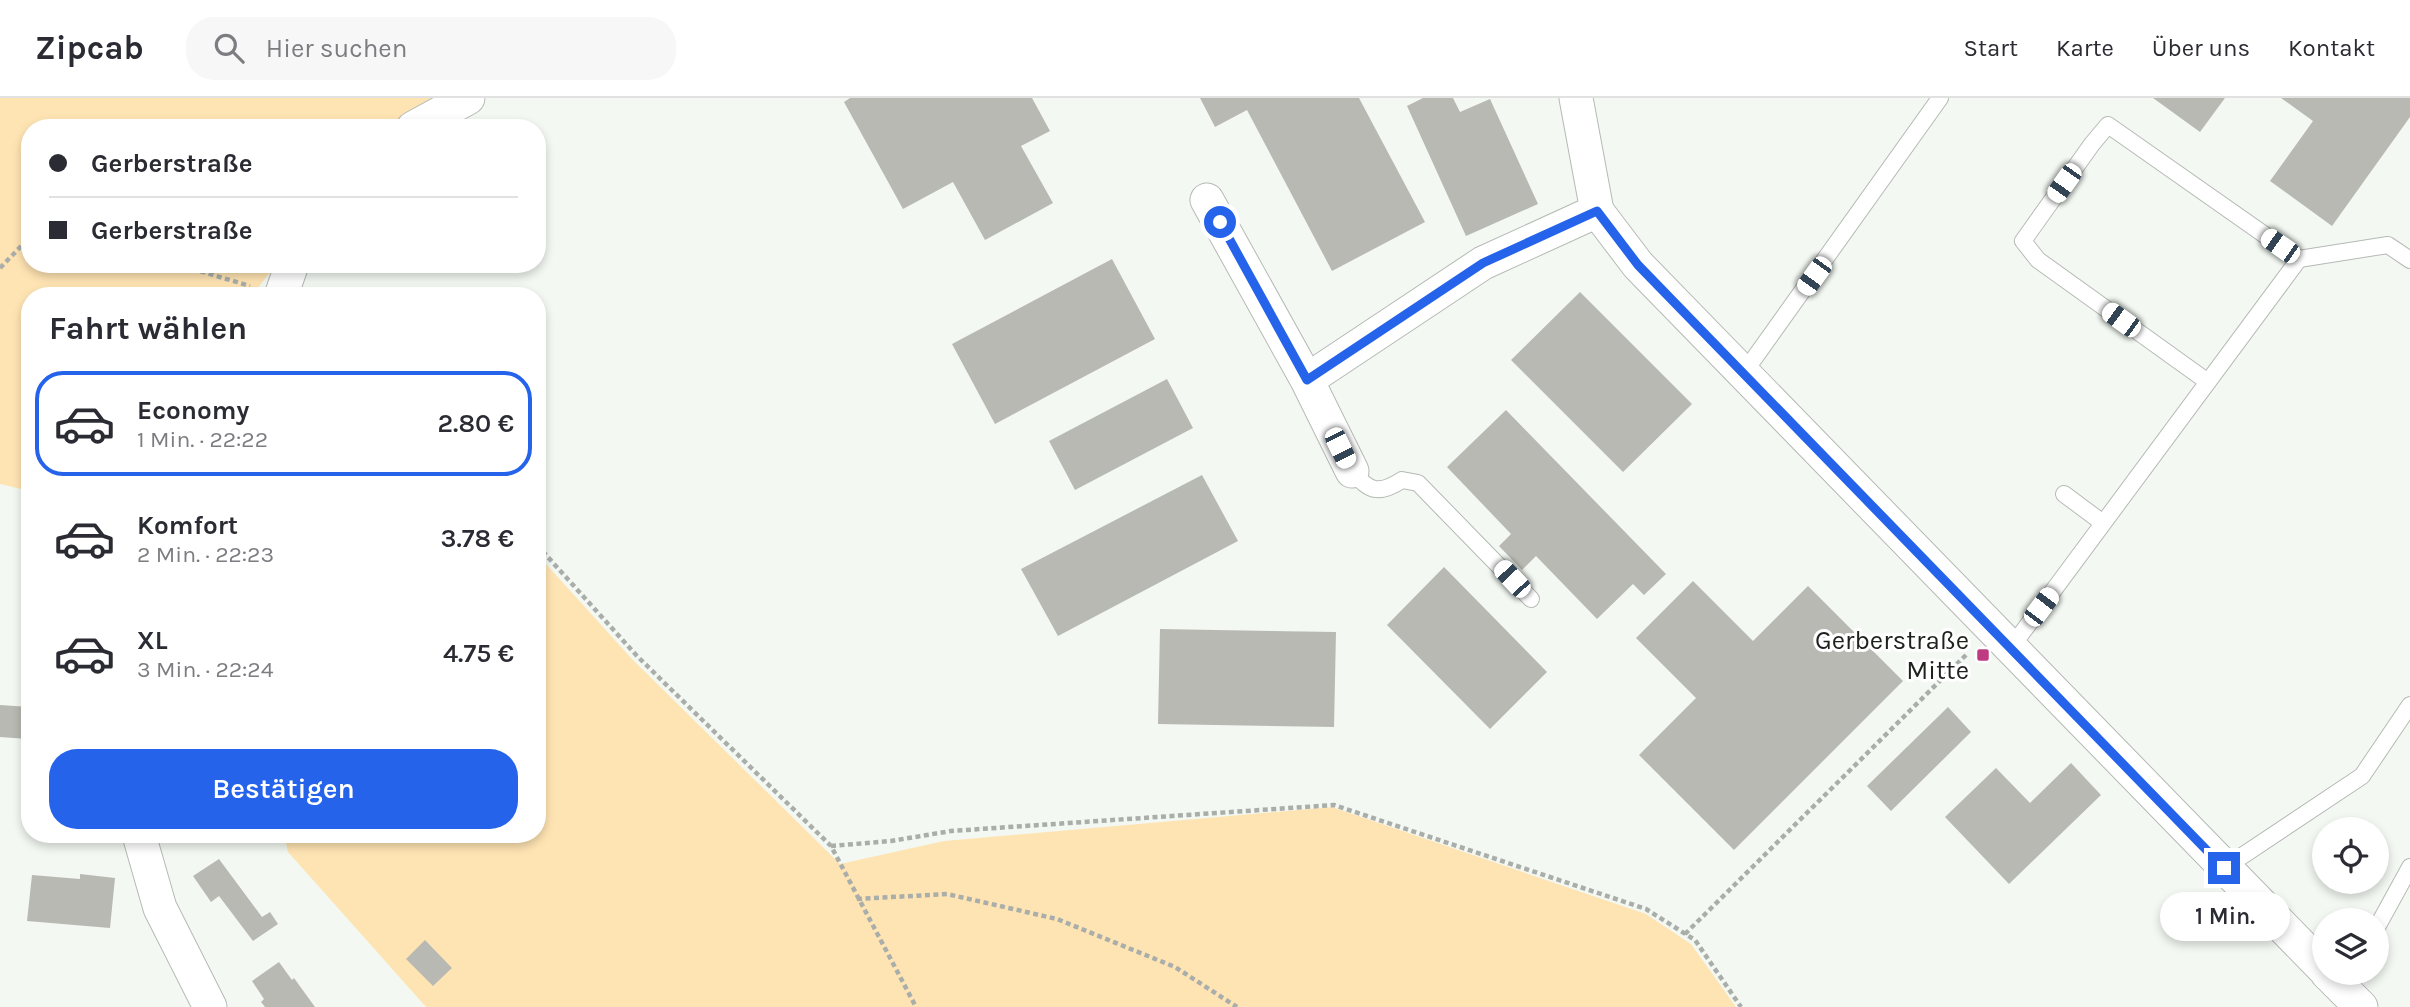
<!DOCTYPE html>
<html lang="de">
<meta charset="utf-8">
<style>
body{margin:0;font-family:Karla,sans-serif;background:#f7f7f7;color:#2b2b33;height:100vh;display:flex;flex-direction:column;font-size:26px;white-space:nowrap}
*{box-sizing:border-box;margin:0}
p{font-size:23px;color:#7c7c81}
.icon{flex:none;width:38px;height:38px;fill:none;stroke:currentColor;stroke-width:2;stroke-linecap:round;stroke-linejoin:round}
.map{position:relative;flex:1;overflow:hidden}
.sheet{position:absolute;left:21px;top:189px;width:525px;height:556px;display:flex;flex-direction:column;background:#fff;border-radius:28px;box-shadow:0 4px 10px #0003}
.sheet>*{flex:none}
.banner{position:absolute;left:21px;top:21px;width:525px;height:154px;border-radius:28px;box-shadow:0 4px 10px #0003;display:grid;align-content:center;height:154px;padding:0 28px;background:#fff}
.buttons{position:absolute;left:2312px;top:719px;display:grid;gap:14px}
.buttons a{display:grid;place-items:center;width:77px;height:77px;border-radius:50%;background:#fff;box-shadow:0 4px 10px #0003;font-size:35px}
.end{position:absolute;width:32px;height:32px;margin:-16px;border:9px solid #2563eb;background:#fff;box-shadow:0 0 0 4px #fff}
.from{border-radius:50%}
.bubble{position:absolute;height:49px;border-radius:24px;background:#fff;box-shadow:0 4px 10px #0003;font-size:23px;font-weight:600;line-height:49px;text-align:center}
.car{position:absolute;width:21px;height:42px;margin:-21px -10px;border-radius:9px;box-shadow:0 0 5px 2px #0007;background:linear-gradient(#fff 24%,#345 0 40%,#fff 0 76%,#345 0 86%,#fff 0)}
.banner b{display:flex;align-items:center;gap:24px;height:66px;font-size:26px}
.banner b+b{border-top:2px solid #e1e1e2}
.banner i{width:18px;height:18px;background:#2b2b33}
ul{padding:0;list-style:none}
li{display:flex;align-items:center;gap:21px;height:105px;margin:0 14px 10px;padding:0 14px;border:4px solid transparent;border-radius:28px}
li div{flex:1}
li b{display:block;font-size:26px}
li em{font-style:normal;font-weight:600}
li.on{border-color:#2563eb}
li>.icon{width:63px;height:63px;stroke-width:1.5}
h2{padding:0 28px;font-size:32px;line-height:84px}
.action{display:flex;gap:14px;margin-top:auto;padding:14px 28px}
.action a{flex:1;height:80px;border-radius:28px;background:#2563eb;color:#fff;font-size:28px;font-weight:600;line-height:80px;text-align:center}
header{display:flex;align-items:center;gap:42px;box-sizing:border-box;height:98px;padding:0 35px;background:#fff;border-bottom:2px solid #e1e1e2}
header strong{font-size:33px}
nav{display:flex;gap:38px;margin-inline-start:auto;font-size:24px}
.search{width:490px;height:63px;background:#f7f7f7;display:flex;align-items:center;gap:18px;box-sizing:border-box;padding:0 24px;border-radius:28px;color:#7c7c81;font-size:26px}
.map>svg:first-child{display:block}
.green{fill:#ffe4b3}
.building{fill:#b9b9b3}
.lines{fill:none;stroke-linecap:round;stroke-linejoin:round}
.lane-casing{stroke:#b5bab5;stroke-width:18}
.street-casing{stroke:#b5bab5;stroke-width:35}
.path{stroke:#aaaeaa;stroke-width:4.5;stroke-dasharray:5 3.5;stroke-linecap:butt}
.lane{stroke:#fff;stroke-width:16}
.street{stroke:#fff;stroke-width:33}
.route{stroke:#2563eb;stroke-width:9}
.poi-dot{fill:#bf3b81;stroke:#fff;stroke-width:2.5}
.labels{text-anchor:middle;stroke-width:6;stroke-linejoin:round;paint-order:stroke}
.poi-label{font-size:26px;fill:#1f211f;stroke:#fff;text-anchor:end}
</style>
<header>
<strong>Zipcab</strong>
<div class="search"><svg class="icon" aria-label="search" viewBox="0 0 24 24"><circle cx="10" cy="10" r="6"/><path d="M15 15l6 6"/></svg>Hier suchen</div>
<nav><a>Start</a><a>Karte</a><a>Über uns</a><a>Kontakt</a></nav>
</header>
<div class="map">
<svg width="2410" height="909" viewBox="0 0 2410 909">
<rect width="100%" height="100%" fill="#f3f8f2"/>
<!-- green -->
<path class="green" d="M0,0H446L398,24L393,30H30V166H276L252,198H30V393L0,386Z
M537,456L631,560L840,766L944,743L1332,709L1646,816L1691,846L1736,909H426L288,754L284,737H537Z"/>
<!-- building -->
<path class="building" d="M850,0H1032L1050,33L1021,48L1053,105L985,142L953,84L903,111L844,4Z
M1200,0H1359L1425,124L1332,173L1247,12L1215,29Z
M1423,0H1453L1460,14L1490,1L1538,106L1466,138L1407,8Z
M2153,0H2225L2200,34Z
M2281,0H2410V19L2332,128L2270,83L2313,23Z
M1112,161L1155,241L995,326L952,246Z
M1580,194L1692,306L1623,374L1511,262Z
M1167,281L1193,330L1075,392L1049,343Z
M1506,312L1666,476L1644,497L1633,486L1597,521L1536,458L1522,472L1499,448L1511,436L1447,369Z
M1202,377L1238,443L1058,538L1021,471Z
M1444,469L1547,574L1490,631L1387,527Z
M1693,483L1753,543L1808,488L1903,583L1734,752L1639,657L1696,600L1636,540Z
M1160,531L1336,534L1334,629L1158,626Z
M0,607L30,609L28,641L0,639Z
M1948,609L1971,634L1891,713L1867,688Z
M28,644H30V703L23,702Z
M2071,665L2101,697L2009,786L1945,719L1996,670L2030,705Z
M219,761L262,819L270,814L278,826L253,843L219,798L211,804L193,778Z
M80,776L115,780L110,830L27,823L32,777L80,781Z
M425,842L452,870L433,888L406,861Z
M279,864L292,882L294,880L315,909H265L261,904L264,901L252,883Z"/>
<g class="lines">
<defs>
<path id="lane" d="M1743,276L1940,0
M2208,284L2038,162L2023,143L2092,46L2108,27L2299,161
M1352,373C1369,394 1379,397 1402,382L1418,385L1531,501
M2064,396L2103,425
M2010,551L2299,161L2388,147L2410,162
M2224,770L2362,678L2410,607
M2376,831L2410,769"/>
<path id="street" d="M1576,0L1597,113L1638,167L2324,871
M413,30L468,0
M1207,102L1307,282L1352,373
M281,198L292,166
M1307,282L1483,165L1597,113
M139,737L160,810L210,909
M2327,875L2361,909"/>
</defs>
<!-- lane casing -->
<use href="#lane" class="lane-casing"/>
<!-- street casing -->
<use href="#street" class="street-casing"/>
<!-- path -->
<path class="path" d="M176,166L250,188
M0,170L30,139
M537,447L637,558L831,748L916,909
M831,748L891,743L951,733L1334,707L1646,811L1695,842L1741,909
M857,801L947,796L1057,821L1175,869L1237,909
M1685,836L1968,555"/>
<!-- lane -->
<use href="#lane" class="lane"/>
<!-- street -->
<use href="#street" class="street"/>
</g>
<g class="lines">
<!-- route -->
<path class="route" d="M1220,124L1307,282L1483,165L1597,113L1638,167L2224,770"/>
</g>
<!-- markers -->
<rect class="poi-dot" x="1976" y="550" width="14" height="14" rx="3.5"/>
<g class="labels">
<!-- poi labels -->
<g class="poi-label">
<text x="1969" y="551">Gerberstraße<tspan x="1969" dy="30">Mitte</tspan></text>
</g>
</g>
</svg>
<div class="buttons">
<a><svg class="icon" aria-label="locate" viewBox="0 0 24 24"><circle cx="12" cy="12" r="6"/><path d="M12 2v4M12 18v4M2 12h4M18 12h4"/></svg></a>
<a><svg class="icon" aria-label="layers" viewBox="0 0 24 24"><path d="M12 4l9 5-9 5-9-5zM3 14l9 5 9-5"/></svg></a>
</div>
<i class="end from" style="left:1220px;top:124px"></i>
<i class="end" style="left:2224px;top:770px"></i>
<div class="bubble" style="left:2160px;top:794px;width:130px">1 Min.</div>
<i class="car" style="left:2064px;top:85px;rotate:215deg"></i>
<i class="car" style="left:2280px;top:148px;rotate:305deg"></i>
<i class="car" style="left:1814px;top:178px;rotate:216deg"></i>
<i class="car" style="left:2121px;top:222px;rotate:306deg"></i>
<i class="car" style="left:1340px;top:350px;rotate:154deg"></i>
<i class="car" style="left:1512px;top:481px;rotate:317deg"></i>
<i class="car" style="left:2041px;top:509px;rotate:37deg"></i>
<div class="banner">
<b><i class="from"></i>Gerberstraße</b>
<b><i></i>Gerberstraße</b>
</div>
<section class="sheet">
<h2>Fahrt wählen</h2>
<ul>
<li class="on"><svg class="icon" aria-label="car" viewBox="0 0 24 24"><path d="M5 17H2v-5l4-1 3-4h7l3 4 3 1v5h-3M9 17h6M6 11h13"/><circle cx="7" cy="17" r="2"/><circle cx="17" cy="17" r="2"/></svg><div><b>Economy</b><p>1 Min. · 22:22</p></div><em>2.80 €</em></li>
<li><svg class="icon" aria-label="car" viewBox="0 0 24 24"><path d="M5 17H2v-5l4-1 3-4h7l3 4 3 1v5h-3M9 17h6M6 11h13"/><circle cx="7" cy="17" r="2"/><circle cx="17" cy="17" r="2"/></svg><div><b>Komfort</b><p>2 Min. · 22:23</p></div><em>3.78 €</em></li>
<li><svg class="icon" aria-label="car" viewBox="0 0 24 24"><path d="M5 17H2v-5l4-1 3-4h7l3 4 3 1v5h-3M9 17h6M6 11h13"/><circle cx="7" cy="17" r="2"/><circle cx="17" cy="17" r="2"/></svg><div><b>XL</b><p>3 Min. · 22:24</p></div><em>4.75 €</em></li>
</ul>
<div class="action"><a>Bestätigen</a></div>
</section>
</div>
